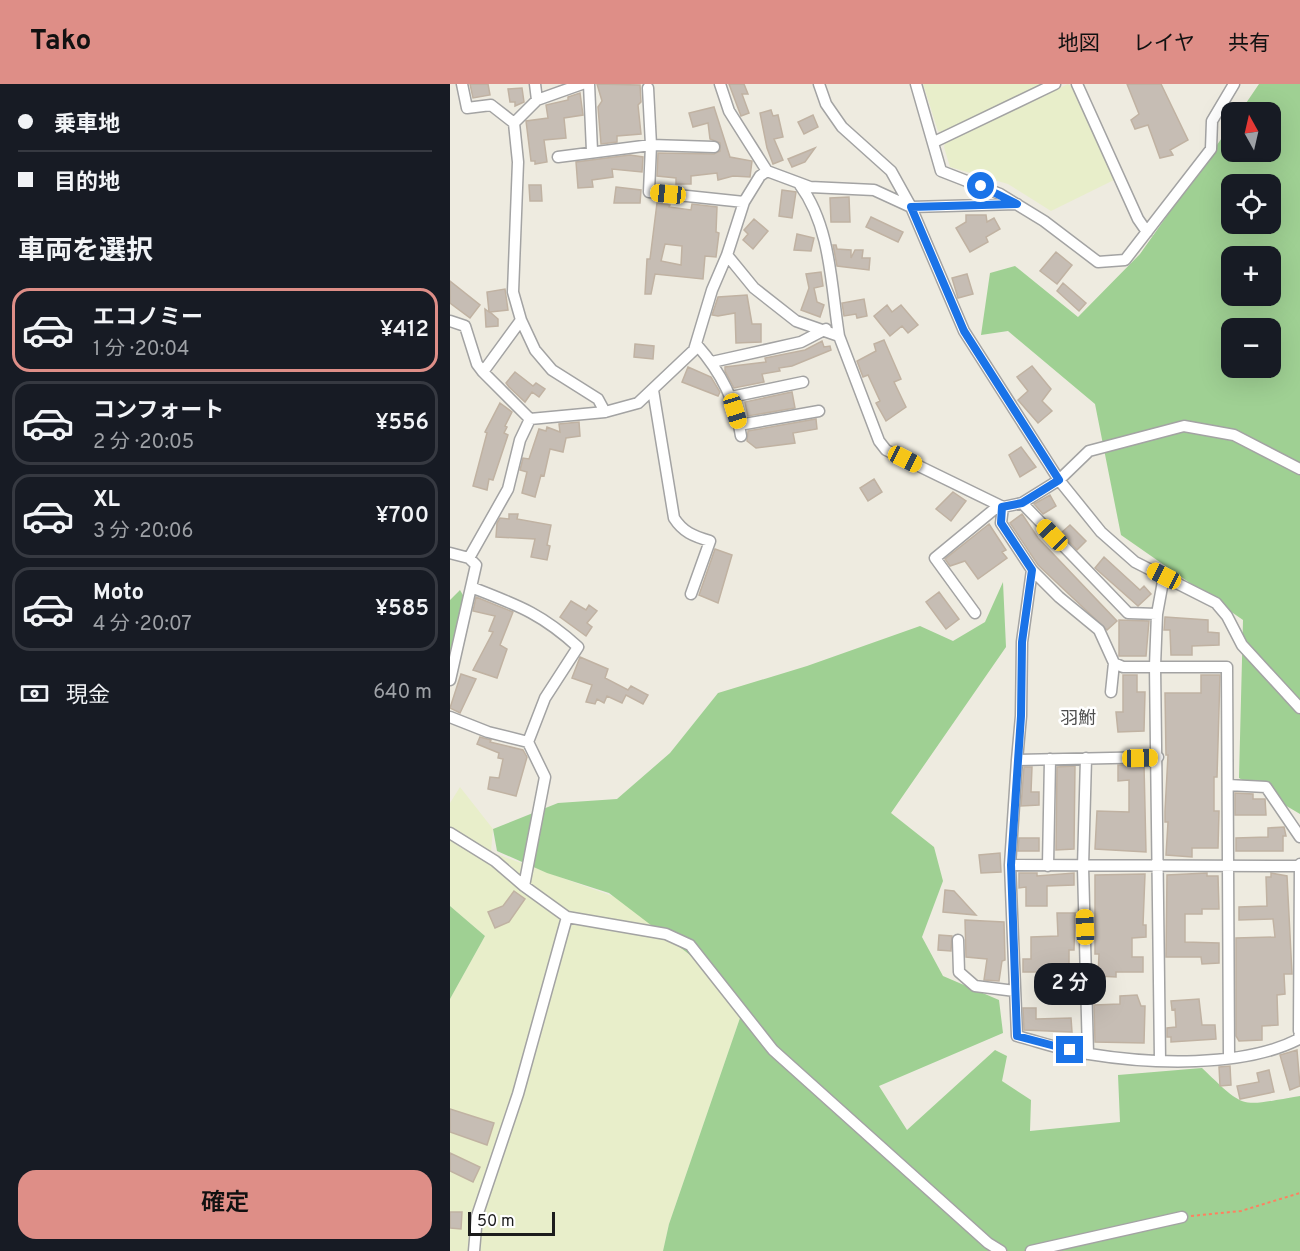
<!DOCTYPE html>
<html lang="ja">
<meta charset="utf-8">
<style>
body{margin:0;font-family:Overpass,"Noto Sans JP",sans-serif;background:#20242c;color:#f1f3f6;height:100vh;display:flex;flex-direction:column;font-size:22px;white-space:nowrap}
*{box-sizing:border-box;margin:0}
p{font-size:20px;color:#9ea1a6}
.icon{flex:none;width:33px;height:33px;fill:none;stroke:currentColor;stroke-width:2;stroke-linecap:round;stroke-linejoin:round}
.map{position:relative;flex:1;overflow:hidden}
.panel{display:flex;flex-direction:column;background:#171b24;width:450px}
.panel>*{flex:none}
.top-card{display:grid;align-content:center;height:132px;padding:0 18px;background:#171b24}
.needle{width:39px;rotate:352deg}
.buttons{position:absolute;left:771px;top:18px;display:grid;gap:12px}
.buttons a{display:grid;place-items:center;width:60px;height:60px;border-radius:12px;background:#171b24;box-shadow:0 6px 24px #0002;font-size:30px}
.scale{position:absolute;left:18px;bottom:15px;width:87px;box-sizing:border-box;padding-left:6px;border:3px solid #1c1c1c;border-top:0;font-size:16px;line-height:21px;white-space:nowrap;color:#1c1c1c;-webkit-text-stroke:4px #fff;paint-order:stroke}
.end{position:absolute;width:27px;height:27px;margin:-14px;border:8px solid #1a73e8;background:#fff;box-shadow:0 0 0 3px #fff}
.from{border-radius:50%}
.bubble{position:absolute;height:42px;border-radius:18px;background:#171b24;box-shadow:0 6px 24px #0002;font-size:20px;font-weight:600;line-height:42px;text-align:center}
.car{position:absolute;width:18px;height:36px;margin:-18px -9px;border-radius:8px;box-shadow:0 0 4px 2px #0007;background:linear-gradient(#f5c518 24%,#345 0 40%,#f5c518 0 76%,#345 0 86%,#f5c518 0)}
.top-card b{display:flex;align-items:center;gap:21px;height:57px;font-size:22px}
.top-card b+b{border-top:2px solid #363941}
.top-card i{width:15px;height:15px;background:#f1f3f6}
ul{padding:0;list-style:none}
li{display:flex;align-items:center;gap:18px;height:84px;margin:0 12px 9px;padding:0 6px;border:3px solid #363941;border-radius:18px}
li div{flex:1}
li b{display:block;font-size:22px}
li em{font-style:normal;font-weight:600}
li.on{border-color:#de8e87}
li>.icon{width:54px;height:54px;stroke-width:1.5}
h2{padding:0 18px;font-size:27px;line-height:72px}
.pay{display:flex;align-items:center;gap:15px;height:66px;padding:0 18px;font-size:22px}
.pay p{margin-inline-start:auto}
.button{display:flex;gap:12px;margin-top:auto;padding:12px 18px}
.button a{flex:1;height:69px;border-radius:18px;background:#de8e87;color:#111;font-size:24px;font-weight:600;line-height:69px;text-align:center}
header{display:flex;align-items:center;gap:36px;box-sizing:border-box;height:84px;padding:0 30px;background:#de8e87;color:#111}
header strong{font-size:28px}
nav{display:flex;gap:33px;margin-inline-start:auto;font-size:21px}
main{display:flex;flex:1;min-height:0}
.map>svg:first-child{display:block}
.farmland{fill:#e8eeca}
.forest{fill:#9fd093;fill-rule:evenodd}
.building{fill:#c6bdb4;stroke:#c0b2a2;stroke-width:1.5;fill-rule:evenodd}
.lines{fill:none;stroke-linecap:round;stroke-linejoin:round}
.minor-casing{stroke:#a3a3a3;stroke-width:13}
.path{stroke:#ff8060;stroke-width:2;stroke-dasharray:3 3;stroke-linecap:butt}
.minor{stroke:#fff;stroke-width:10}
.route{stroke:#1a73e8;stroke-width:8}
.labels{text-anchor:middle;stroke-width:5;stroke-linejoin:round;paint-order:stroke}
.quarter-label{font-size:18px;fill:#4f4f4f;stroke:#fff}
</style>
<header>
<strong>Tako</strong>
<nav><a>地図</a><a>レイヤ</a><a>共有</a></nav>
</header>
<main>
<section class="panel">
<div class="top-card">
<b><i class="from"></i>乗車地</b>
<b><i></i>目的地</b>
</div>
<h2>車両を選択</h2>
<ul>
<li class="on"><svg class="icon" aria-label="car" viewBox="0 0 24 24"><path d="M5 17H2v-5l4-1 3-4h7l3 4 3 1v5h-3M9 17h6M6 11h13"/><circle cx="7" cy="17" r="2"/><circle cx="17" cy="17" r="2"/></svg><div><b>エコノミー</b><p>1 分 · 20:04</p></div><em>¥412</em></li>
<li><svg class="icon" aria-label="car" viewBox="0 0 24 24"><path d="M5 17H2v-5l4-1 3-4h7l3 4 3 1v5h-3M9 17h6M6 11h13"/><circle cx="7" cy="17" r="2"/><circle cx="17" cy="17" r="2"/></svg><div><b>コンフォート</b><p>2 分 · 20:05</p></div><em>¥556</em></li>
<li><svg class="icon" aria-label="car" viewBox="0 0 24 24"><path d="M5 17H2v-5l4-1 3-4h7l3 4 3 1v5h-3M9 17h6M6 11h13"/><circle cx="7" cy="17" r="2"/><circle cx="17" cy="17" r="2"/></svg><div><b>XL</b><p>3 分 · 20:06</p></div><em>¥700</em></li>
<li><svg class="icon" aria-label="car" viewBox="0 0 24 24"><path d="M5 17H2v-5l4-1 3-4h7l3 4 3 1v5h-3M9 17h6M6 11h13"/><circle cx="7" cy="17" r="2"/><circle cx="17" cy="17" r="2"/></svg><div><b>Moto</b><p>4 分 · 20:07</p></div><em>¥585</em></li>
</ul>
<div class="pay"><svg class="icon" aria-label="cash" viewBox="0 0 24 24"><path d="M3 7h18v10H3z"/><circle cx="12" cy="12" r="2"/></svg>現金<p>640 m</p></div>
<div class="button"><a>確定</a></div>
</section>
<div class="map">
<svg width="850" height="1167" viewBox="0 0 850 1167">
<rect width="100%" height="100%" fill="#eeebe0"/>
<!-- farmland -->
<path class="farmland" d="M473,0H595L493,49L488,47Z
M618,0L622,3L664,96L601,127L558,100L500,83L494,63L495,59Z
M10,703L43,745L41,768L165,813L232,857L256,880L290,934L219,1140L213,1167H0V915L35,852L0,822V719Z"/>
<!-- forest -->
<path class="forest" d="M809,0H850V730L789,694L793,536L671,451L645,320L558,247L531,251L540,189L565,182L628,233L690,170L781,41L782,68H820V28H790ZM782,100H820V140H782ZM782,172H820V212H782ZM782,244H820V284H782Z
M553,498L556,563L441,729L484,763L493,797L472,853L493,892L549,916L553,949L429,1002L457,1046L545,966L557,972L552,997L581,1016L580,1047L670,1038L668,991L752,984C797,1027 789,1022 850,1012V1167H213L219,1140L290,934L278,900L159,809L97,789L47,767L43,745L108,719L167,715L220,669L268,609L357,582L470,542L503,557L535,538Z
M10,506L18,520L0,575V516Z
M0,822L35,852L0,915Z"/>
<!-- building -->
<path class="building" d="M20,0H38L40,11L23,14Z
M147,0L190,1L191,18L188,21L191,50L167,52V58L151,60L148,23L152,17Z
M279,0H294L298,10H292L299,29L291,32Z
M677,0H711L738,56L720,66L723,71L710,74L698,41L685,45L681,36L689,30Z
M72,4L74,18L65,22V18H60L58,5Z
M130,9L133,31L114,34L116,54L94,56L97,78L85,80V77H81L76,37L98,34L96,21L118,16V13Z
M264,23L280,73L302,77L300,93L283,92L268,96L267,89L241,92V100H226V94L207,92L208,69L264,70L270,67V59L260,55L258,39L243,43L239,29Z
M321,26L323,32L328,31L333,53L324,55L333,76L323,80L317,64L310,29Z
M363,31L368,43L354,50L348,38Z
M365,64L355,78L342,83L338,75Z
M180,71L193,73L192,88L162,85L163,93L142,96L143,103L128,104L126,78Z
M79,101H91L92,117H80Z
M166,103L191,106L190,119H164Z
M332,106L346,108L342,134L329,132Z
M399,113L400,138H381L380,114Z
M207,119L220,121L219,123L241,126L242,120L267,123L266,148L269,149L266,173L255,172L253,195L205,190L201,210H195L197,175H200ZM215,160L232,162L231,181L211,177Z
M516,131H536L537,138L544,134L550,145L536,153L538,158L520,168L506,144L516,138Z
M421,133L453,148L448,158L416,143Z
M304,135L318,147L303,165L293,156L298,150L294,146Z
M347,150L364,154L361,167L344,166Z
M383,161H386L387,165L401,166V174L405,166H413L412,174H420L419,186L387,182Z
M606,168L622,181L607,200L590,187Z
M371,188L373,202L364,204L367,218L374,221L370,233L351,226L359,204L356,190Z
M517,190L523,210L508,214L502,194Z
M0,197L30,221L20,234L0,219Z
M613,199L636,219L629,227L607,207Z
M55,205L58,226L40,228L48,235V242L36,243L35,225L39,228L37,208Z
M297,211L302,240H311V258L286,259L285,229L268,232L262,231L268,213Z
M414,215L417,232L407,234L406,230L394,232L392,219Z
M437,221L442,228L451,221L468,241L458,249L452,242L440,252L424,232Z
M434,256L451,295L444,298L456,323L436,337L426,319L430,317L418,291L413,293L407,277L426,267L424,260Z
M372,257L374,263L380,262L381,266L342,282L329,284L330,287L312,290L314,298L284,304L275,287V283L316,278L315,274L355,266Z
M185,260L204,262L203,275L184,273Z
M582,282L601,305L592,317L602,327L588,339L568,316L578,307L567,293Z
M238,283L261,293L270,308L268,312L232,298Z
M65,288L83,302L86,299L95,305L89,313L82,308L75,318L59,303L56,299Z
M342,308L345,324L298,332L295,318Z
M50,319L62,328L55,342L57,343L54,349L58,351L43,396L39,395L37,406L23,402L37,349L35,348Z
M366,335L367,345L343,349L345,359L306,364L297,357L298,347Z
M129,338L130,352L116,354L113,368L100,365L94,392L91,391L85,413L72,409L77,388L70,386L73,374L79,375L89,345L96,347L97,343L110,348L109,340Z
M571,363L586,383L570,393L559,371Z
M424,395L432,408L418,417L410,404Z
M503,408L516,417L501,437L486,425Z
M600,411L606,422L593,430L584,420Z
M59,430H68L67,435L101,441L97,461L100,462L97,476L81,473L85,455L46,453L47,439L50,434L59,435Z
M572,430L588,454L667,537L657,546L588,481L560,439Z
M539,440L556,466L552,468L557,474L528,495L515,477L500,482L495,475Z
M620,441L636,457L627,466L611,449Z
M265,465L282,471L268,519L249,511Z
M654,473L690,506L694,502L701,510L688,522L645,484Z
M489,508L509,535L496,545L476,518Z
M26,513L63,528L50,561L57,565L47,594L23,586L43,548L39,547L45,532L23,527Z
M121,517L136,526L139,521L147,527L137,539L142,543L136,552L110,533Z
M715,533L758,536V548L769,549V561L742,562V571H721L720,546H714Z
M669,536L699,537L696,572H669Z
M130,573L158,585L155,594L178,606L181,602L198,611L193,620L176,611L172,619L157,612L154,619L147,615L145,620L136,618L142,601L122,594Z
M11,590L26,595L10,629L0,624Z
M673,591H687V608H695L694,647L668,648L666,628H673Z
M751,591H770L767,693H764V727H769L768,764H742V773L716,771L718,738H715V727L718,671H716L715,609H751Z
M30,653L41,656L40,658L73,666L77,673L66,712L38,705L40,693L49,694L53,675L48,674L49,669L27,660Z
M668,681H694L696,768L645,765L647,727L679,728V696L668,697Z
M625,682L624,765L606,766L607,683Z
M574,683H582L581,708H589V721L571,722Z
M785,709L803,710V715H815L816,731H785Z
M834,743L836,752H833V767H786V754L818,753V744Z
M569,754H589V767H568Z
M550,769L551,788L531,789L529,771Z
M569,789H587V792L624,789V801L597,802V822H576V803L569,804Z
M757,789V792H768L769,825H752V830H735V858L769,859V879L752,880L751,873H716L717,791Z
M821,789L837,792L842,890H834L835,910L827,911L828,941L812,942V956L789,957L786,952V854L825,853L823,835L789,836V823L817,822L816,793H821Z
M695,790L693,841H696V853L682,854V873H693V888H666V893L648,892L649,870H645V791Z
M495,806L504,807L526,831L493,828Z
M64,807L75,815L59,838L45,844L38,828L53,822Z
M607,829H625L624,866H619V888H573V875H581V853L608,852Z
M515,836L554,838L555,876L552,877L549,897L534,896L537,875L516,873Z
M489,851L502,852L501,867L488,866Z
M687,911L691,922H695L694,959L645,958L644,921L670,920V912Z
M749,915L752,941H765L766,955L721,958V953H717V944L726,943L725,925L722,926L721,917Z
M573,924H586V935L621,934L622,948L574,946Z
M847,966L850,1002L840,1006L830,971Z
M780,982L781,1001L770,1002L769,983Z
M819,986L824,1008L790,1015L787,1002L809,998L807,989Z
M0,1025L44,1039L37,1061L0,1048Z
M0,1069L30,1083L23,1098L0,1087Z
M0,1128H12L11,1145L0,1144Z"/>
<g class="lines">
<defs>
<path id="minor" d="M12,0L17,24L41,21L64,39L68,78L63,208L71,236L85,266L102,286L148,315L155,328
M85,0L87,16
M139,0L142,67
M270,0L279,27L317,87
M369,0L376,20L392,43L441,87L461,123L514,247L609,396L651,448L685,478L766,519L777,532L792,561L850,624
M466,0L491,87L550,110L594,137L648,178L675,176L761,65L762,37L784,0
M627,0L688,135L697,148
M198,4L201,61L199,108L294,118
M64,39L87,16L132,0
M484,58L605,0
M108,73L201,61L264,63
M350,101C381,143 381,202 389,252
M277,171L304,204L346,237L389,252L429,357L436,366L553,423
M71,236L33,288L80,335
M0,237L15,242L27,280L33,288
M247,261C270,287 286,318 291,352
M262,278L351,258L376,245
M203,306L224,434C233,448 243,452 260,457L241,510
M281,313L353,298
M289,341L369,327
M572,419L678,529L707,530
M0,469L19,474L26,481L0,596
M19,474L58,405L70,356L80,335L155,328L188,319L244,266L262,206L277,171L294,118L310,92L317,87L360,103L424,106L461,123L567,120
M21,503C67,521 91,529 128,563L95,614L78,658
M525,529L485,474L547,423
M661,608L664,579
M0,633L38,648L78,658L95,693L74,802
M708,673L567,676L560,781L567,952C590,958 615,967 639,970C700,980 793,984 849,955L850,947
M636,674L633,783L638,970
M567,676L571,632L572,558L582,486
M778,701L816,703L850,753
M0,749L45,777L74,802L117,833L68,1010L27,1132L24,1167
M560,781L850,782
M598,782L600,675
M117,833L216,850L240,861L323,966L538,1159L551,1167
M508,856L509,888L525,902L565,907
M601,904L636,903
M849,947L850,780
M779,974L777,583H673L664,579L649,546L609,513L582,486L551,439L553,423L572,419L609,396L639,367L734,342L784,351L850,385
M710,976L705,582L707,530L714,492
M581,1167L732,1133"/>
</defs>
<!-- minor casing -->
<use href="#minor" class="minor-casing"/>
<!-- path -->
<path class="path" d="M741,1132L791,1127L850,1109"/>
<!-- minor -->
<use href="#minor" class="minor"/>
</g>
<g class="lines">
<!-- route -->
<path class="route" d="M531,102L567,120L461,123L514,247L609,396L572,419L552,423L551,439L582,486L572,558L571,632L561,781L567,952L620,966"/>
</g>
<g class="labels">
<!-- quarter labels -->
<g class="quarter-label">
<text x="628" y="640">羽鮒</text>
</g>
</g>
</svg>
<div class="buttons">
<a><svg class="needle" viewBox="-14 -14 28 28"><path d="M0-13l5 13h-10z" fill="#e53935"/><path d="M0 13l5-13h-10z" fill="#9ea1a6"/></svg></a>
<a><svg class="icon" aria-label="locate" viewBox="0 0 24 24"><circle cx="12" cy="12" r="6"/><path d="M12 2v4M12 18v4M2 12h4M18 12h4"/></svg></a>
<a>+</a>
<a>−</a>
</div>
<div class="scale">50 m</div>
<i class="end from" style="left:531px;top:102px"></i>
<i class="end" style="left:620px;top:966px"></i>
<div class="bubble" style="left:584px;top:879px;width:72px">2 分</div>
<i class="car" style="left:218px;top:110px;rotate:276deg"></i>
<i class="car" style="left:285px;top:327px;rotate:163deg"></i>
<i class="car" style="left:455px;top:375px;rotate:117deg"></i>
<i class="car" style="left:602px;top:451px;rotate:316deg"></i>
<i class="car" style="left:714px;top:492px;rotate:297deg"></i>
<i class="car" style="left:690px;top:674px;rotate:89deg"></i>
<i class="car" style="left:635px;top:843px;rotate:358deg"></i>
</div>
</main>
